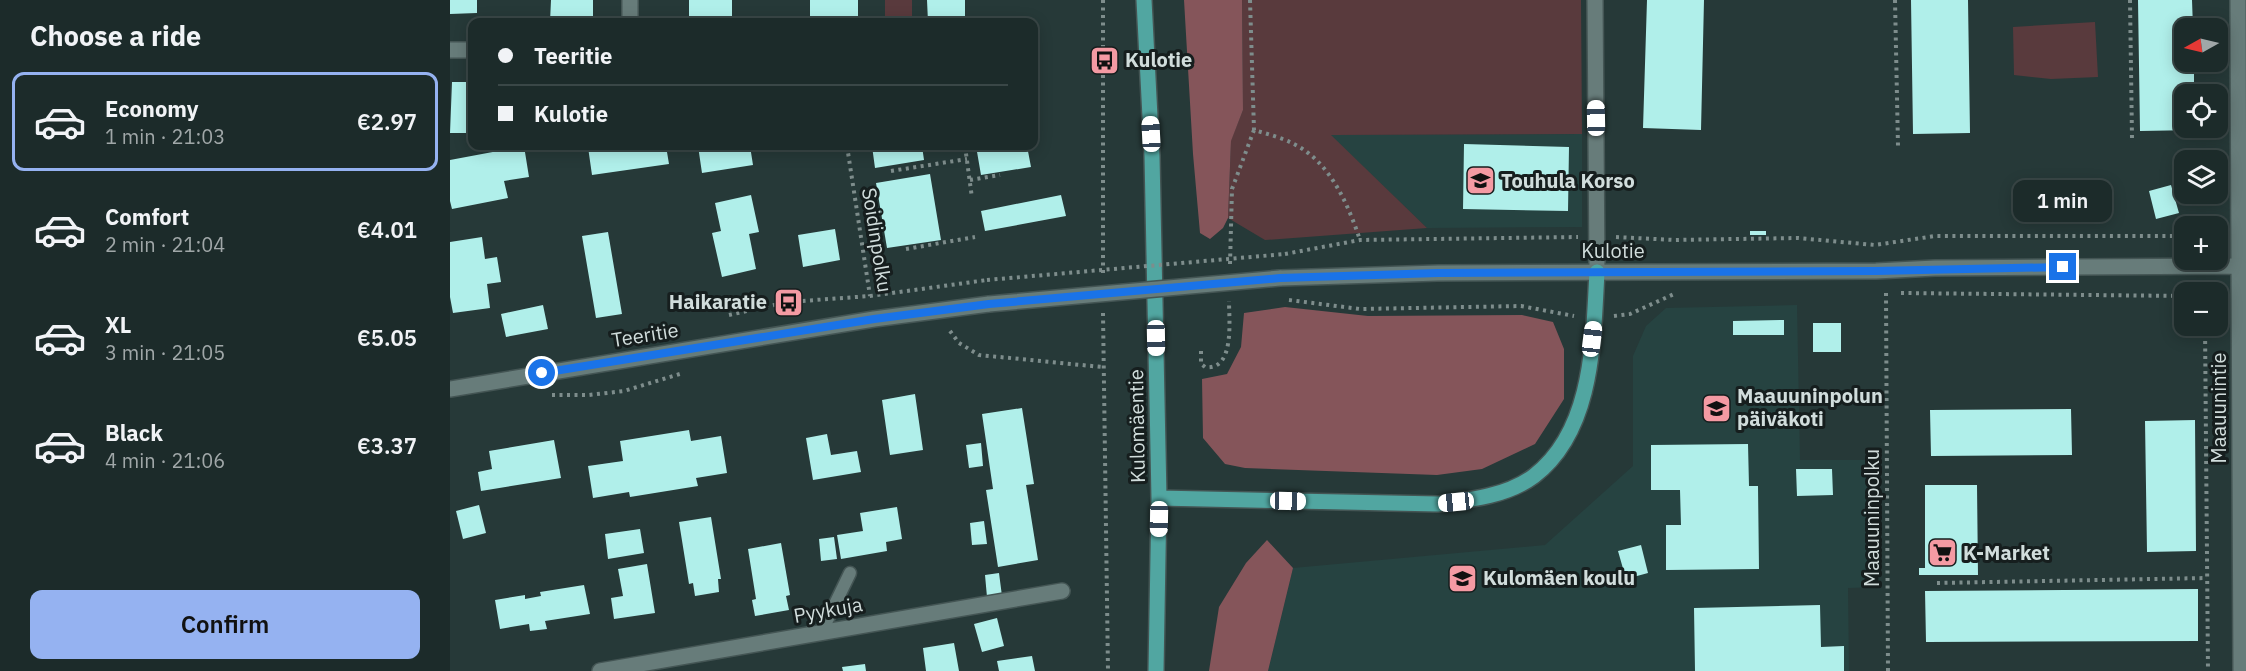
<!DOCTYPE html>
<meta charset="utf-8">
<style>
body{margin:0;font-family:"IBM Plex Sans",sans-serif;background:#253332;color:#f1f3f6;height:100vh;display:flex;flex-direction:column;font-size:22px;white-space:nowrap}
*{box-sizing:border-box;margin:0}
p{font-size:20px;color:#a0a7a8}
.icon{flex:none;width:33px;height:33px;fill:none;stroke:currentColor;stroke-width:2;stroke-linecap:round;stroke-linejoin:round}
.map{position:relative;flex:1;overflow:hidden}
.drawer{display:flex;flex-direction:column;background:#1c2b2a;width:450px}
.drawer>*{flex:none}
.banner{position:absolute;left:18px;top:18px;width:570px;height:132px;border-radius:12px;box-shadow:0 3px 15px #0003,0 0 0 2px #3a4747;display:grid;align-content:center;height:132px;padding:0 30px;background:#1c2b2a}
.needle{width:39px;rotate:262deg}
.fabs{position:absolute;left:1724px;top:18px;display:grid;gap:12px}
.fabs a{display:grid;place-items:center;width:54px;height:54px;border-radius:12px;background:#1c2b2a;box-shadow:0 3px 15px #0003,0 0 0 2px #3a4747;font-size:30px}
.end{position:absolute;width:27px;height:27px;margin:-14px;border:8px solid #1a73e8;background:#fff;box-shadow:0 0 0 3px #fff}
.from{border-radius:50%}
.bubble{position:absolute;height:42px;border-radius:12px;background:#1c2b2a;box-shadow:0 3px 15px #0003,0 0 0 2px #3a4747;font-size:20px;font-weight:600;line-height:42px;text-align:center}
.car{position:absolute;width:18px;height:36px;margin:-18px -9px;border-radius:8px;box-shadow:0 0 4px 2px #0007;background:linear-gradient(#fff 24%,#345 0 40%,#fff 0 76%,#345 0 86%,#fff 0)}
.banner b{display:flex;align-items:center;gap:21px;height:57px;font-size:22px}
.banner b+b{border-top:2px solid #3a4747}
.banner i{width:15px;height:15px;background:#f1f3f6}
ul{padding:0;list-style:none}
li{display:flex;align-items:center;gap:18px;height:99px;margin:0 12px 9px;padding:0 18px;border:3px solid transparent;border-radius:12px}
li div{flex:1}
li b{display:block;font-size:22px}
li em{font-style:normal;font-weight:600}
li.current{border-color:#95b2f1}
li>.icon{width:54px;height:54px;stroke-width:1.5}
h2{padding:0 30px;font-size:27px;line-height:72px}
.primary-button{display:flex;gap:12px;margin-top:auto;padding:12px 30px}
.primary-button a{flex:1;height:69px;border-radius:12px;background:#95b2f1;color:#111;font-size:24px;font-weight:600;line-height:69px;text-align:center}
main{display:flex;flex:1;min-height:0}
.map>svg:first-child{display:block}
.built{fill:#264341}
.green{fill:#593a3d}
.forest{fill:#85555a}
.building{fill:#b0efea}
.lines{fill:none;stroke-linecap:round;stroke-linejoin:round}
.lane-casing{stroke:#445554;stroke-width:15}
.street-casing{stroke:#445554;stroke-width:18}
.secondary-casing{stroke:#445554;stroke-width:18}
.primary-casing{stroke:#445554;stroke-width:18}
.path{stroke:#7e8d8c;stroke-width:4;stroke-dasharray:3 4.5;stroke-linecap:butt}
.lane{stroke:#677c7a;stroke-width:12}
.street{stroke:#677c7a;stroke-width:15}
.secondary{stroke:#677c7a;stroke-width:15}
.primary{stroke:#51a6a1;stroke-width:15}
.secondary-bridge-casing{stroke:#445554;stroke-width:18;stroke-linecap:butt}
.path-bridge{stroke:#7e8d8c;stroke-width:4;stroke-dasharray:3 4.5;stroke-linecap:butt}
.secondary-bridge{stroke:#677c7a;stroke-width:15}
.route{stroke:#1a73e8;stroke-width:8}
.labels{text-anchor:middle;stroke-width:6;stroke-linejoin:round;paint-order:stroke}
.poi-label{font-size:20px;font-weight:bold;fill:#d1dddc;stroke:#161e1e;text-anchor:start}
.street-label{font-size:20px;fill:#d1dddc;stroke:#161e1e}
</style>
<main>
<section class="drawer">
<h2>Choose a ride</h2>
<ul>
<li class="current"><svg class="icon" aria-label="car" viewBox="0 0 24 24"><path d="M5 17H2v-5l4-1 3-4h7l3 4 3 1v5h-3M9 17h6M6 11h13"/><circle cx="7" cy="17" r="2"/><circle cx="17" cy="17" r="2"/></svg><div><b>Economy</b><p>1 min · 21:03</p></div><em>€2.97</em></li>
<li><svg class="icon" aria-label="car" viewBox="0 0 24 24"><path d="M5 17H2v-5l4-1 3-4h7l3 4 3 1v5h-3M9 17h6M6 11h13"/><circle cx="7" cy="17" r="2"/><circle cx="17" cy="17" r="2"/></svg><div><b>Comfort</b><p>2 min · 21:04</p></div><em>€4.01</em></li>
<li><svg class="icon" aria-label="car" viewBox="0 0 24 24"><path d="M5 17H2v-5l4-1 3-4h7l3 4 3 1v5h-3M9 17h6M6 11h13"/><circle cx="7" cy="17" r="2"/><circle cx="17" cy="17" r="2"/></svg><div><b>XL</b><p>3 min · 21:05</p></div><em>€5.05</em></li>
<li><svg class="icon" aria-label="car" viewBox="0 0 24 24"><path d="M5 17H2v-5l4-1 3-4h7l3 4 3 1v5h-3M9 17h6M6 11h13"/><circle cx="7" cy="17" r="2"/><circle cx="17" cy="17" r="2"/></svg><div><b>Black</b><p>4 min · 21:06</p></div><em>€3.37</em></li>
</ul>
<div class="primary-button"><a>Confirm</a></div>
</section>
<div class="map">
<svg width="1796" height="671" viewBox="0 0 1796 671">
<rect width="100%" height="100%" fill="#263938"/>
<!-- built -->
<path class="built" d="M1132,134V227L977,228L880,135Z
M1347,305L1350,460H1423L1426,587L1398,588L1399,671H818L843,568L1095,545L1183,466V356L1196,326L1216,308Z"/>
<!-- green -->
<path class="green" d="M435,0H462V22H435Z
M792,0H1131L1132,134L881,135L977,228L815,240L778,218L781,140L793,110Z
M1645,22L1648,77L1601,79L1564,75L1563,27Z"/>
<!-- forest -->
<path class="forest" d="M734,0H792L793,110L781,141L778,218L773,228L760,239L750,233L743,154Z
M835,307L918,316L1072,315L1103,322L1114,349V399L1085,444L1032,469L987,475L795,468L775,464L753,438L752,379L777,374L791,347L794,313Z
M817,540L843,568L818,671H759L769,607L796,563Z"/>
<!-- building -->
<path class="building" d="M0,0H27V13L0,14Z
M101,0H143V22H100Z
M239,0H282V16H239Z
M360,0H408V22H360Z
M477,0H515V22H478Z
M1197,0H1254L1251,130L1193,128Z
M1461,0H1518L1520,133L1463,134Z
M1688,0H1742L1743,28H1734V62H1744V94H1734V128H1745V130L1690,131Z
M2,82H22V133H0Z
M1014,144L1119,147L1118,211L1013,209Z
M74,146L79,177L54,181L58,198L2,209L0,201V160Z
M146,146H216L219,164L142,175L138,147Z
M248,146H300L303,165L252,173Z
M422,146H472L474,160L425,168Z
M526,146H577L581,167L531,175Z
M480,174L491,240L437,248L426,183Z
M1721,185L1729,213L1706,219L1699,191Z
M301,195L309,232L299,234L306,269L272,277L262,233L271,231L265,203Z
M611,195L616,216L535,231L531,211Z
M385,229L390,260L353,267L348,235Z
M1300,231H1316V235H1300Z
M158,232L172,314L146,318L132,236Z
M32,237L35,259L47,257L51,282L37,284L40,308L3,313L0,297V242Z
M93,305L98,329L56,337L51,314Z
M1334,320V335H1283V321Z
M1363,323H1391V352H1363Z
M465,394L473,450L440,455L432,400Z
M572,408L584,484L576,485L588,560L548,567L536,490L543,489L532,414Z
M1621,409L1622,455L1481,456L1480,410Z
M1745,420L1746,551L1697,552L1695,421Z
M239,430L241,441L271,436L277,473L246,478L248,486L180,497L179,492L143,498L138,466L173,461L170,441Z
M377,434L381,455L407,451L411,472L363,480L356,438Z
M104,440L111,478L31,491L28,472L42,469L39,451Z
M531,443L533,466L519,468L516,445Z
M1298,444L1299,486H1308L1309,569L1216,570V525H1231L1230,490H1201V445Z
M1346,469H1382L1383,495L1347,496Z
M1475,485H1527L1528,575H1469V568H1475Z
M29,505L36,533L13,539L6,511Z
M447,507L452,539L436,542L437,551L391,559L387,535L413,531L410,513Z
M261,517L271,579H268L269,592L245,596L243,583L239,584L229,522Z
M534,521L537,544L522,545L520,523Z
M190,529L194,553L158,559L155,534Z
M384,537L387,559L371,561L369,539Z
M331,543L340,595L336,596L339,610L305,616L302,600L306,599L298,549Z
M1191,545L1198,573L1176,579L1168,551Z
M197,564L205,613L164,619L161,598L173,596L168,569Z
M549,573L552,596L537,597L535,575Z
M134,585L140,614L95,621L97,629L80,631L79,624L50,629L45,600L75,595V599L91,596L90,592Z
M1748,589V641L1476,642L1475,591Z
M1370,605L1371,647L1394,646V671H1245L1244,608Z
M547,618L554,646L532,652L524,624Z
M504,643L509,671H476L473,648Z
M582,656L585,671H549L547,661Z
M415,664L416,671H393L392,667Z"/>
<g class="lines">
<defs>
<path id="lane" d="M371,633L400,573"/>
<path id="street" d="M180,0V22
M1145,0L1147,272
M1788,0L1789,266
M0,50H22
M150,671L612,591"/>
<path id="secondary" d="M830,278L988,273L1426,271L1485,268L1789,266L1791,671
M0,389L424,319L539,304"/>
<path id="primary" d="M694,0L702,156L709,498L706,671
M709,498L988,504C1020,500 1057,496 1084,476C1144,430 1143,340 1147,272"/>
</defs>
<!-- lane casing -->
<use href="#lane" class="lane-casing"/>
<!-- street casing -->
<use href="#street" class="street-casing"/>
<!-- secondary casing -->
<use href="#secondary" class="secondary-casing"/>
<!-- primary casing -->
<use href="#primary" class="primary-casing"/>
<!-- path -->
<path class="path" d="M653,0V275
M800,0L804,130C818,134 832,138 844,144C880,162 898,204 910,240
M1445,0L1448,146
M1680,0L1682,138
M397,146L420,296
M515,146L522,198
M441,171L517,159
M520,180L550,175
M1166,237L1224,240L1348,238L1425,245L1485,236H1734
M456,249L525,237
M835,254L910,240L1128,237
M780,264L782,189L804,130
M1755,292V284
M1436,293L1438,671
M1451,293L1734,296
M839,300L910,309L1071,306L1124,316
M653,313L658,671
M279,315L338,302L420,296L537,280
M1164,316L1180,314L1224,294
M1755,326L1758,671
M500,331L509,343L529,355L652,367
M751,351V364L755,367C785,371 779,320 779,301
M102,395H139L174,391L233,373
M1487,583L1757,578"/>
<!-- lane -->
<use href="#lane" class="lane"/>
<!-- street -->
<use href="#street" class="street"/>
<!-- secondary -->
<use href="#secondary" class="secondary"/>
<!-- primary -->
<use href="#primary" class="primary"/>
<defs>
<path id="secondary-bridge" d="M539,304L830,278"/>
</defs>
<!-- secondary-bridge casing -->
<use href="#secondary-bridge" class="secondary-bridge-casing"/>
<!-- path-bridge -->
<path class="path-bridge" d="M537,280L835,254"/>
<!-- secondary-bridge -->
<use href="#secondary-bridge" class="secondary-bridge"/>
</g>
<g class="lines">
<!-- route -->
<path class="route" d="M92,373L424,319L539,304L830,278L988,273L1426,271L1613,267"/>
</g>
<!-- icons -->
<defs>
<symbol id="bus-square" viewBox="-11 -11 22 22"><rect x="-9" y="-9" width="18" height="18" rx="4" fill="#f49aa3" stroke="#161e1e"/><path d="M-5-6H5V4H4V6H2V4H-2V6H-4V4H-5ZM-3.5-4V0h7V-4ZM-3.5 1.2v1.5H-2V1.2ZM2 1.2v1.5H3.5V1.2Z" fill="#111"/></symbol>
<symbol id="school-square" viewBox="-11 -11 22 22"><rect x="-9" y="-9" width="18" height="18" rx="4" fill="#f49aa3" stroke="#161e1e"/><path d="M0-5L7-2L0 1L-7-2ZM-4 1L0 2.5L4 1V4Q0 6-4 4Z" fill="#111"/></symbol>
<symbol id="supermarket-square" viewBox="-11 -11 22 22"><rect x="-9" y="-9" width="18" height="18" rx="4" fill="#f49aa3" stroke="#161e1e"/><path d="M-6-5.5h2.5l.6 2H6L4.5 2H-2.5L-4.4-4H-6ZM-1.5 3.2a1.3 1.3 0 1 0 .1 0ZM3 3.2a1.3 1.3 0 1 0 .1 0Z" fill="#111"/></symbol>
</defs>
<g fill-rule="evenodd">
<use href="#bus-square" x="638" y="44" width="33" height="33"/>
<use href="#school-square" x="1014" y="164" width="33" height="33"/>
<use href="#bus-square" x="322" y="286" width="33" height="33"/>
<use href="#school-square" x="1250" y="392" width="33" height="33"/>
<use href="#supermarket-square" x="1476" y="536" width="33" height="33"/>
<use href="#school-square" x="996" y="562" width="33" height="33"/>
</g>
<g class="labels">
<!-- poi labels -->
<g class="poi-label">
<text x="675" y="67">Kulotie</text>
<text x="1051" y="188">Touhula Korso</text>
<text x="317" y="309" text-anchor="end">Haikaratie</text>
<text x="1287" y="403">Maauuninpolun<tspan x="1287" dy="23">päiväkoti</tspan></text>
<text x="1513" y="560">K-Market</text>
<text x="1033" y="585">Kulomäen koulu</text>
</g>
<!-- street labels -->
<g class="street-label">
<text transform="translate(427 240) rotate(81)" y="7">Soidinpolku</text>
<text x="1163" y="258">Kulotie</text>
<text transform="translate(195 335) rotate(-9)" y="7">Teeritie</text>
<text transform="translate(1769 408) rotate(-90)" y="7">Maauunintie</text>
<text transform="translate(687 426) rotate(-91)" y="7">Kulomäentie</text>
<text transform="translate(1422 518) rotate(-90)" y="7">Maauuninpolku</text>
<text transform="translate(378 610) rotate(-10)" y="7">Pyykuja</text>
</g>
</g>
</svg>
<div class="fabs">
<a><svg class="needle" viewBox="-14 -14 28 28"><path d="M0-13l5 13h-10z" fill="#e53935"/><path d="M0 13l5-13h-10z" fill="#a0a7a8"/></svg></a>
<a><svg class="icon" aria-label="locate" viewBox="0 0 24 24"><circle cx="12" cy="12" r="6"/><path d="M12 2v4M12 18v4M2 12h4M18 12h4"/></svg></a>
<a><svg class="icon" aria-label="layers" viewBox="0 0 24 24"><path d="M12 4l9 5-9 5-9-5zM3 14l9 5 9-5"/></svg></a>
<a>+</a>
<a>−</a>
</div>
<i class="end from" style="left:92px;top:373px"></i>
<i class="end" style="left:1613px;top:267px"></i>
<div class="bubble" style="left:1563px;top:180px;width:99px">1 min</div>
<i class="car" style="left:1146px;top:118px;rotate:359deg"></i>
<i class="car" style="left:701px;top:134px;rotate:357deg"></i>
<i class="car" style="left:706px;top:338px;rotate:179deg"></i>
<i class="car" style="left:1142px;top:339px;rotate:7deg"></i>
<i class="car" style="left:838px;top:501px;rotate:91deg"></i>
<i class="car" style="left:1006px;top:502px;rotate:264deg"></i>
<i class="car" style="left:709px;top:519px;rotate:181deg"></i>
<div class="banner">
<b><i class="from"></i>Teeritie</b>
<b><i></i>Kulotie</b>
</div>
</div>
</main>
